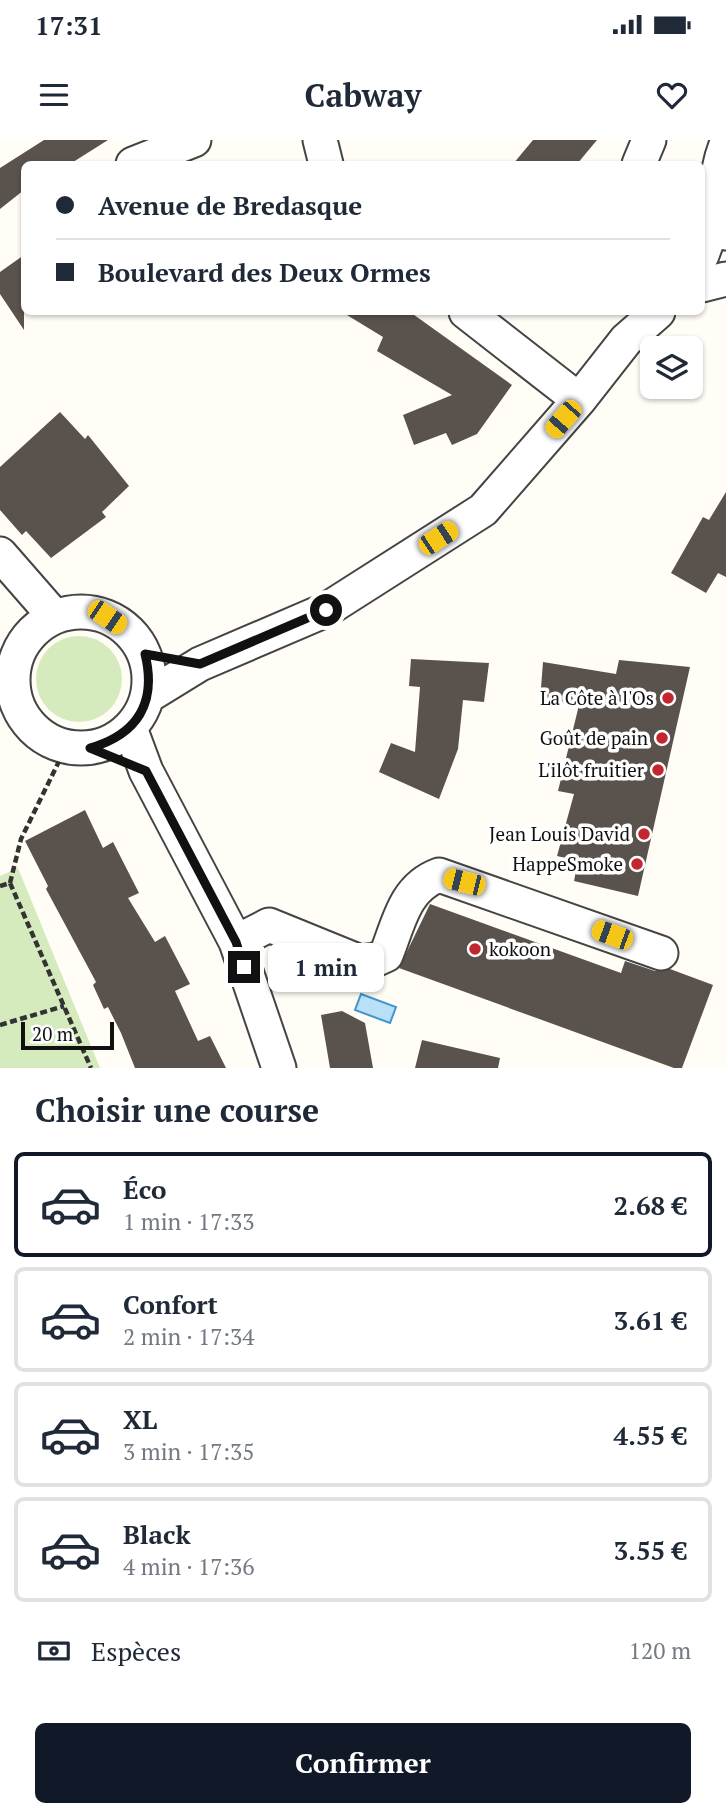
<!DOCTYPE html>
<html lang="fr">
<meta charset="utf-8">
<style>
body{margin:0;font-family:"PT Serif",serif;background:#f2f2f3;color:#1f2937;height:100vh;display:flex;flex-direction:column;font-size:26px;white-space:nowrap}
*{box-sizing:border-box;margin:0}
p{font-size:23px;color:#747a83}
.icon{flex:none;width:38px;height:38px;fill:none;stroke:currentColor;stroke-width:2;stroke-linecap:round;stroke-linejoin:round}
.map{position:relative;height:928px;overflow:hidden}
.details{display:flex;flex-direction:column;background:#fff;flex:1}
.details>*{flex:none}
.hud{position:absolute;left:21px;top:21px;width:684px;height:154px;border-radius:10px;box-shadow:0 2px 5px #0004;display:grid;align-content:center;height:154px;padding:0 35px;background:#fff}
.fabs{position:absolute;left:640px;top:196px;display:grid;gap:14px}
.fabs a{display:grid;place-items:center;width:63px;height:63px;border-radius:10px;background:#fff;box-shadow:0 2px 5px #0004;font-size:35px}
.scale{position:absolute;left:21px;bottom:18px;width:93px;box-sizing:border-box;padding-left:7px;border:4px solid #111;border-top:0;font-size:19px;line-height:24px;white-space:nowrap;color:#111;-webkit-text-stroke:5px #fff;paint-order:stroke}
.end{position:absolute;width:32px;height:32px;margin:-16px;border:9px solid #111;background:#fff;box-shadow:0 0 0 4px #fff}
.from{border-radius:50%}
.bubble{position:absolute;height:49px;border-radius:10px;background:#fff;box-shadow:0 2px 5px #0004;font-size:23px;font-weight:700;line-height:49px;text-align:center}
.car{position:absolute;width:21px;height:42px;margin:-21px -10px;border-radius:9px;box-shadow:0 0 5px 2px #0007;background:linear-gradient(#f5c518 24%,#345 0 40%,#f5c518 0 76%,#345 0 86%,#f5c518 0)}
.hud b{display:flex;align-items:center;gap:24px;height:66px;font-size:26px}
.hud b+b{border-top:2px solid #e0e1e3}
.hud i{width:18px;height:18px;background:#1f2937}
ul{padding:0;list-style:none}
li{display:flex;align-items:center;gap:21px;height:105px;margin:0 14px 10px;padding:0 21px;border:4px solid #e0e1e3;border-radius:10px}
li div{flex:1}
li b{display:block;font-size:26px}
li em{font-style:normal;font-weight:700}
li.selected{border-color:#111827}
li>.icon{width:63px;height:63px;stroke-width:1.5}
h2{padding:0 35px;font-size:32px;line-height:84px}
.pay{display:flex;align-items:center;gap:18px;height:77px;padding:0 35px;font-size:26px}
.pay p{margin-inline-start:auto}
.button{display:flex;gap:14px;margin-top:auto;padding:14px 35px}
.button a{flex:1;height:80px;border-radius:10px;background:#111827;color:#fff;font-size:28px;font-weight:700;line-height:80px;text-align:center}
.status{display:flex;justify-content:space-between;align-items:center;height:49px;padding:0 35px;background:#fff;direction:ltr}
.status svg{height:19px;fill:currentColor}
header{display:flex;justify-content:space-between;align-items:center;height:91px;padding:0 35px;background:#fff;font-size:32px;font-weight:700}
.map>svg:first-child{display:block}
.green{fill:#d5ebbd}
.water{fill:#b9e0f7;stroke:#3f96cf;stroke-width:2}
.building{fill:#5a524d}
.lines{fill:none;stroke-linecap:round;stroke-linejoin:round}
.minor-casing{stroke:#444;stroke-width:37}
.path{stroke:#333;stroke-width:4.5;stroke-dasharray:7 3.5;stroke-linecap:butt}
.minor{stroke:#fff;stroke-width:33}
.route{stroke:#111;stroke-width:9}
.poi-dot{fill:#c4262e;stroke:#fff;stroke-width:2.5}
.labels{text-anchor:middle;stroke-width:7;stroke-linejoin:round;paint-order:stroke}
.poi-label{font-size:19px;fill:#111;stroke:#fff;text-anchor:end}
</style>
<div class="status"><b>17:31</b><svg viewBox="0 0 49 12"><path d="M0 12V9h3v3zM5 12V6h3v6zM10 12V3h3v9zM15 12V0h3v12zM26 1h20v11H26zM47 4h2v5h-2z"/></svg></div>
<header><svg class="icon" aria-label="menu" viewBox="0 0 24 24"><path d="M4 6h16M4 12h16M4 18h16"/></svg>Cabway<svg class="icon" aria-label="heart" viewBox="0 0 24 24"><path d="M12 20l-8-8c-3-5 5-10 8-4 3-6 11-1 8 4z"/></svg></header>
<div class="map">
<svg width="726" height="928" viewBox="0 0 726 928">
<rect width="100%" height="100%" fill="#fffdf5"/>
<!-- green -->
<path class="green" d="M36 539a43 43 0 1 1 86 0a43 43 0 1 1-86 0Z
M18,728L100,928H0V736Z"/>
<!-- water -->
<path class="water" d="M361,854L396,867L390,883L355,870Z"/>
<!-- building -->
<path class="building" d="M44,0H108L70,24H24V50L0,69V28Z
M533,0H597L577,24H513Z
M24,115V190L0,154V132Z
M342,172H410L512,245L477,294L452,305L446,293L414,305L403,275L452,255L377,211L383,197Z
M60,272L85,299L88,295L129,346L102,372L106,377L51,418L26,391L22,395L0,370V327Z
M726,352V437L718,433L706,453L671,433L703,377L709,380Z
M411,519L489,523L484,562L463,560L458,609L439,659L379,632L391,603L415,612L420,547L409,546Z
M619,520L690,527L638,756L574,741L578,721L557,716L574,654L558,651L579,565L540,561L543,522L616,534Z
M85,670L103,708L113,702L139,753L128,758L155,802L165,796L190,844L175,851L198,901L210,896L226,928H135L121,893L108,867L104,869L93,845L96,842L46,749L48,746L25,701Z
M430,764L621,833L625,821L655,831L670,829L713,845L682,928H674L399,828Z
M342,871L365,883L373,928H330L321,875Z
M422,900L500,918L498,928H415Z"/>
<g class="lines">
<defs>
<path id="minor" d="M320,0L326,24
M726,5C714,36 715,61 726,93
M133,24L194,0
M639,24L649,0
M702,115L718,71
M702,145L726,139
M466,172L579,260
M0,414L55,477
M13 540a68 68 0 1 1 136 0a68 68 0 1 1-136 0Z
M148,556L200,524L326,470L483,370L579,260L626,200L658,172
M130,588L146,631L236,802L279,928
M236,802L269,785L360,822L375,820L386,815C399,783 404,748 439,735L661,813"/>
</defs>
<!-- minor casing -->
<use href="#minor" class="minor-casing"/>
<!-- path -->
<path class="path" d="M10,743L21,699L66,607
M0,746L10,743L91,928
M0,885L64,866"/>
<!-- minor -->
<use href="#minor" class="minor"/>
</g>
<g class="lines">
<!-- route -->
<path class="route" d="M244,827L236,802L146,631L90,608C138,594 157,563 145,514L200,524L326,470"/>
</g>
<!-- markers -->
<g class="poi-dot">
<circle cx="668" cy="558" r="7"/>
<circle cx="662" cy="598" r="7"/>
<circle cx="658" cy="630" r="7"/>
<circle cx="644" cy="694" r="7"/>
<circle cx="637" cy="724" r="7"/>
<circle cx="475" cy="809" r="7"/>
</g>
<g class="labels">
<!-- poi labels -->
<g class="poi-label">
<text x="654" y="565">La Côte à l'Os</text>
<text x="648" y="605">Goût de pain</text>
<text x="644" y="637">L'ilôt fruitier</text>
<text x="630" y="701">Jean Louis David</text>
<text x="623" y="731">HappeSmoke</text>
<text x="489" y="816" text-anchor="start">kokoon</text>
</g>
</g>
</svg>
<div class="fabs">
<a><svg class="icon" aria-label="layers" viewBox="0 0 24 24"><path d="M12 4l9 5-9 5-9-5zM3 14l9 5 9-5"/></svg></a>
</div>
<div class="scale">20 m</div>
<i class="end from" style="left:326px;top:470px"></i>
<i class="end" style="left:244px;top:827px"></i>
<div class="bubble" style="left:268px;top:803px;width:116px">1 min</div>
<i class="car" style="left:563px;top:279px;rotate:221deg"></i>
<i class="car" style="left:438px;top:398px;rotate:57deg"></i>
<i class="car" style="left:107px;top:477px;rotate:124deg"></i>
<i class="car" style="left:464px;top:742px;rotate:284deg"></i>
<i class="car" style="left:612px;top:795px;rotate:290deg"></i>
<div class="hud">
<b><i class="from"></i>Avenue de Bredasque</b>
<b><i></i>Boulevard des Deux Ormes</b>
</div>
</div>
<section class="details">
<h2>Choisir une course</h2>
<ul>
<li class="selected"><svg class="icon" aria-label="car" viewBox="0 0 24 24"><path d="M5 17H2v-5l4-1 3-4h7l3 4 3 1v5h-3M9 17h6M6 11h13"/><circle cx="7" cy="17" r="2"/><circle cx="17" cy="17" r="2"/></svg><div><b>Éco</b><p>1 min · 17:33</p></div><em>2.68 €</em></li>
<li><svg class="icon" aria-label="car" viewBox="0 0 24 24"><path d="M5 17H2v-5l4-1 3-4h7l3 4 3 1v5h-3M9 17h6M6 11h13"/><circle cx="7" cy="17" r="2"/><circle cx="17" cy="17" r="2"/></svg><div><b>Confort</b><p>2 min · 17:34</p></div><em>3.61 €</em></li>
<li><svg class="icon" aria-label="car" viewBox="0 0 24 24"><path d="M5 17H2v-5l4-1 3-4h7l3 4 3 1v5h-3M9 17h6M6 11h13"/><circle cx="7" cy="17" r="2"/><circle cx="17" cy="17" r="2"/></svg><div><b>XL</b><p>3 min · 17:35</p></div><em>4.55 €</em></li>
<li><svg class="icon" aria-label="car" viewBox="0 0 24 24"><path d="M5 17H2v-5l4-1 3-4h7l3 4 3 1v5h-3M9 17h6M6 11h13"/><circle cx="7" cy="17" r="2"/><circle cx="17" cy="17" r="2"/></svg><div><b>Black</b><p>4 min · 17:36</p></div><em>3.55 €</em></li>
</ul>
<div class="pay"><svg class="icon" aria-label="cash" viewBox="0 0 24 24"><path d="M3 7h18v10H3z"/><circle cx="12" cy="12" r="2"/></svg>Espèces<p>120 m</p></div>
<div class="button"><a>Confirmer</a></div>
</section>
